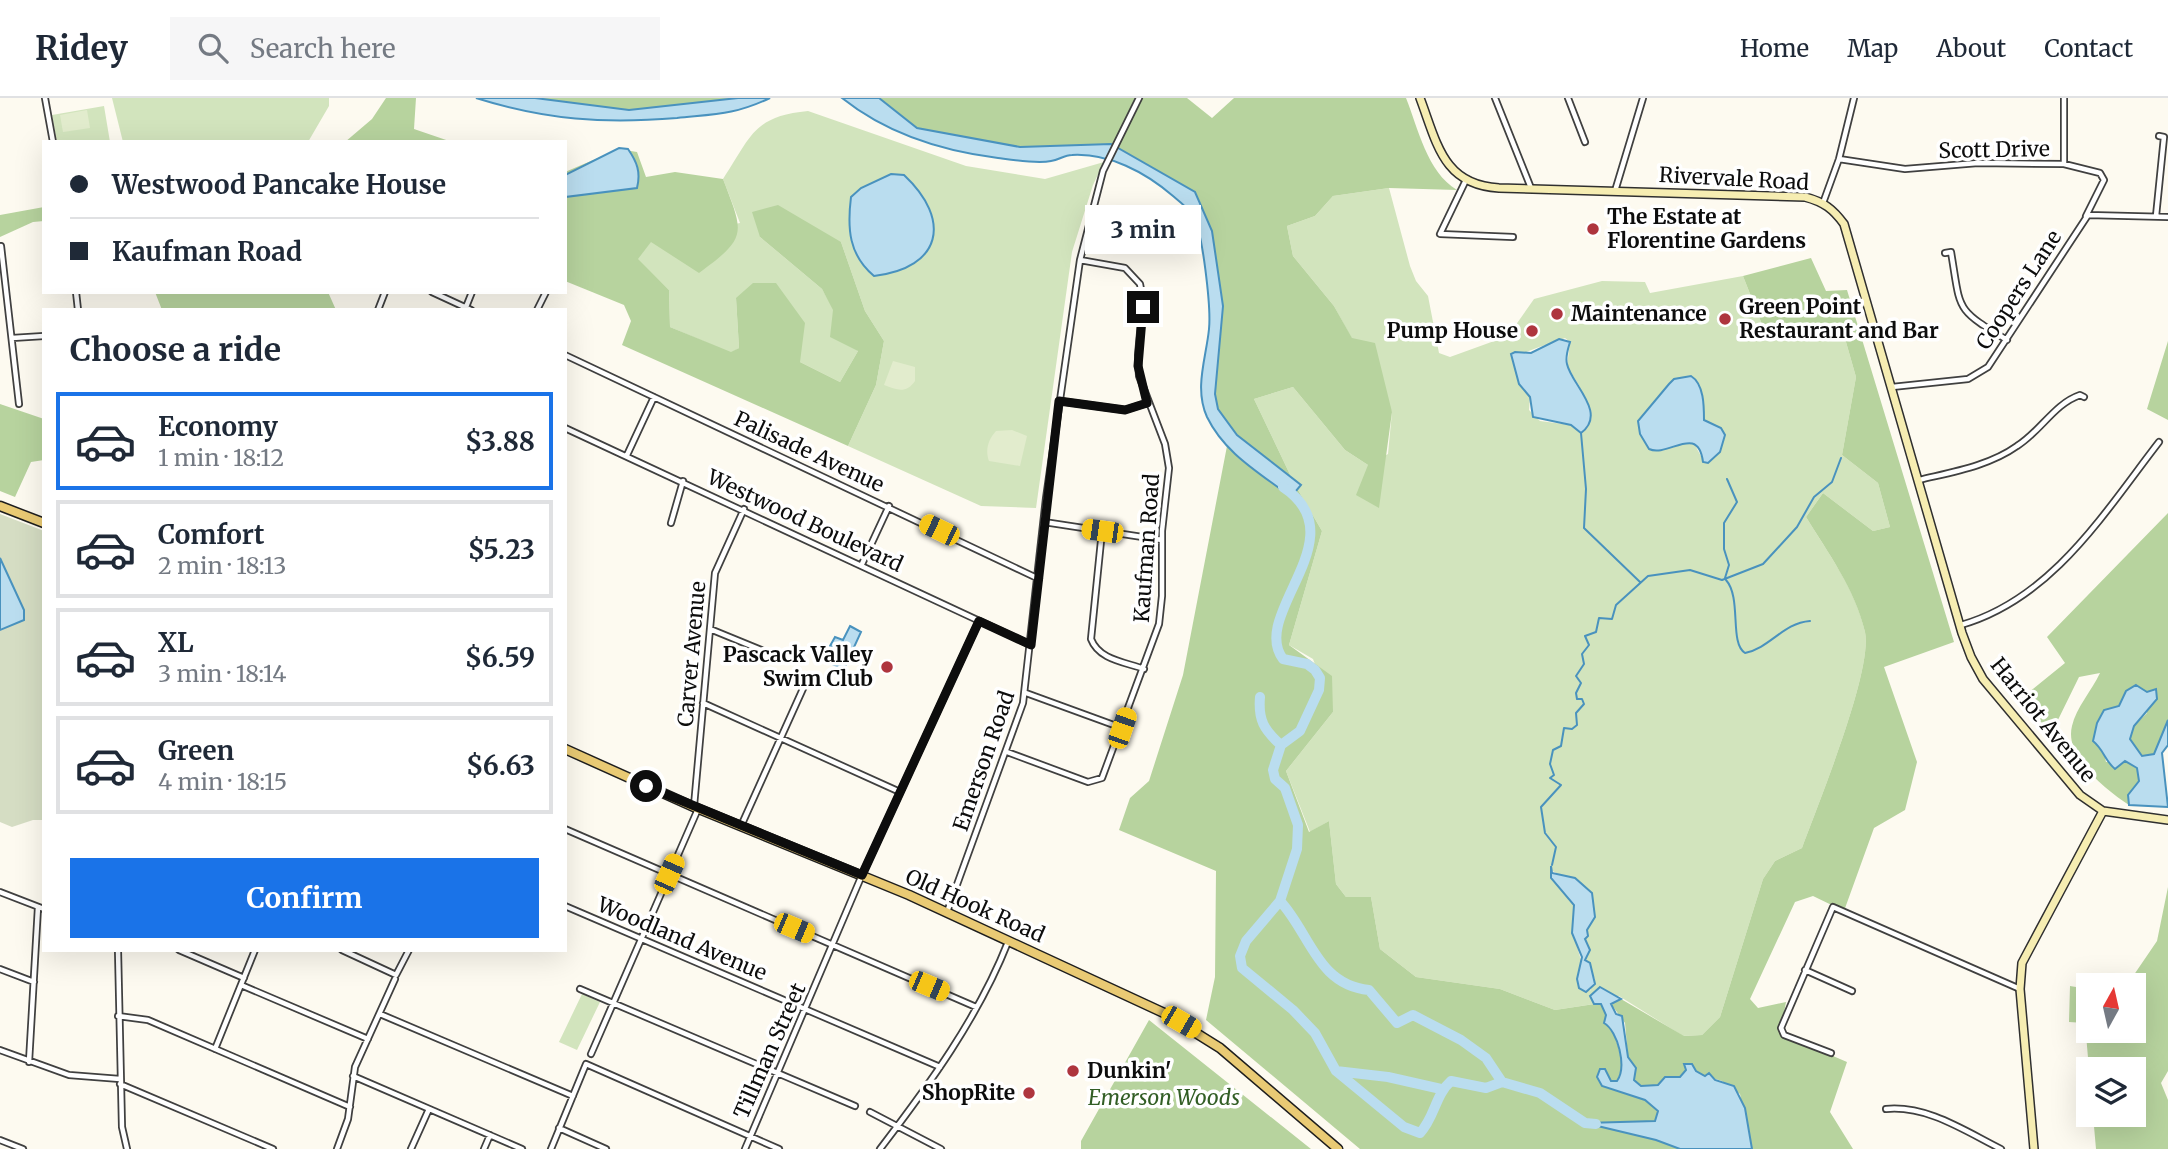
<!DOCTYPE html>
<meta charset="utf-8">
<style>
body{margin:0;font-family:Merriweather,serif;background:#f6f6f7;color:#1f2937;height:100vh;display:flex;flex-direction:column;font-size:26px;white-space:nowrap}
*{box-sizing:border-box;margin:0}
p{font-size:23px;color:#747a83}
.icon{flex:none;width:38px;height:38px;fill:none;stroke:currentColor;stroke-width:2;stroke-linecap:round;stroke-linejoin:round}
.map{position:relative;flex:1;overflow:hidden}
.drawer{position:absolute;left:42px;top:210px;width:525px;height:644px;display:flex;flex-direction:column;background:#fff;border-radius:0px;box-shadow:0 7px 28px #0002}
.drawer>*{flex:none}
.hud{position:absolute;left:42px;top:42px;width:525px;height:154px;border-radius:0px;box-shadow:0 7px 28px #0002;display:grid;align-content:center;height:154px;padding:0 28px;background:#fff}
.needle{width:46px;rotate:8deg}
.buttons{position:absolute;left:2076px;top:875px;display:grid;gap:14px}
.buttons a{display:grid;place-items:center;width:70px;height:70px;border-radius:0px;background:#fff;box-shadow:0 7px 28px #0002;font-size:35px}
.end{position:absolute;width:32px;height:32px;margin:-16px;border:9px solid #0d0d0d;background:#fff;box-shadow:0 0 0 4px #fff}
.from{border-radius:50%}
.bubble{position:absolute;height:49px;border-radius:0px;background:#fff;box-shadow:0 7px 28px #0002;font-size:23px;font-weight:700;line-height:49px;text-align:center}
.car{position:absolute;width:21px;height:42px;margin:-21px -10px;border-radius:9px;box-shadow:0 0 5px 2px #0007;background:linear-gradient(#f5c518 24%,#345 0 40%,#f5c518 0 76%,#345 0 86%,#f5c518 0)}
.hud b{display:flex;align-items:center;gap:24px;height:66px;font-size:26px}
.hud b+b{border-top:2px solid #e0e1e3}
.hud i{width:18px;height:18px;background:#1f2937}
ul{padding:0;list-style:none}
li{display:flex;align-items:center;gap:21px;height:98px;margin:0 14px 10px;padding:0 14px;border:4px solid #e0e1e3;border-radius:0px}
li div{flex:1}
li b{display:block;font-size:26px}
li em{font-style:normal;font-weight:700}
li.on{border-color:#1a73e8}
li>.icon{width:63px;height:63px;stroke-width:1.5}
h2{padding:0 28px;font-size:32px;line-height:84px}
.action{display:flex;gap:14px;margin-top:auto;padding:14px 28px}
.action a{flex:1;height:80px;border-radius:0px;background:#1a73e8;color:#fff;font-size:28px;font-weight:700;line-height:80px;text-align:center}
header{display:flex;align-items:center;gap:42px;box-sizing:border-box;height:98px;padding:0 35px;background:#fff;border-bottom:2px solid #e0e1e3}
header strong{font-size:33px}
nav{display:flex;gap:38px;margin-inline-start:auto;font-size:24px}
.search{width:490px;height:63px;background:#f6f6f7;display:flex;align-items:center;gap:18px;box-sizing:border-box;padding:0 24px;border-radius:0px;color:#747a83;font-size:26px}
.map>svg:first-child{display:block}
.green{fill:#d2e4bd;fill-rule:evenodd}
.forest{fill:#b7d39e}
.cemetery{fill:#d5ddc3}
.pitch{fill:#e2eccd}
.water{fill:#baddef;stroke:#4992be;stroke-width:2}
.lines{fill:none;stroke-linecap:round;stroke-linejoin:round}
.stream{stroke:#4992be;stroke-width:2}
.river{stroke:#baddef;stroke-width:10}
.street-casing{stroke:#404040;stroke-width:8}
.secondary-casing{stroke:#2f2f2f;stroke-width:10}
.primary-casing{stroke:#1e1e1e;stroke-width:11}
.street{stroke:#fff;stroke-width:4.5}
.secondary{stroke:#f6edb2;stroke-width:7}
.primary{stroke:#e9ca74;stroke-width:8}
.route{stroke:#0d0d0d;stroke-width:9}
.poi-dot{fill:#ae353e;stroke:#fff;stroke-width:2.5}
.labels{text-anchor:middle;stroke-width:7;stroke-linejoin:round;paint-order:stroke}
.street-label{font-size:21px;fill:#0d0d0d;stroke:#fff}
.poi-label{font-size:21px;font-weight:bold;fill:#0d0d0d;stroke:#fff;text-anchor:start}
.park-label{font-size:21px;font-style:italic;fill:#325e25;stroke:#fff}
</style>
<header>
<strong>Ridey</strong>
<div class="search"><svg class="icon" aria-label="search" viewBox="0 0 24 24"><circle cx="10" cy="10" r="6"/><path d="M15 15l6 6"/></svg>Search here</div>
<nav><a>Home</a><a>Map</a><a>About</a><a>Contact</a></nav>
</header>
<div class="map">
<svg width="2168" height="1051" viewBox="0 0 2168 1051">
<rect width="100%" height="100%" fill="#fdfaf0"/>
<!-- green -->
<path class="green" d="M112,0H329V8L308,44H123Z
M104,8L110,44H57L52,17Z
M808,13L966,68L1045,81L1104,64L1093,87L1072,154L1036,410L981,408L848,348L876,287L884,243L865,213L841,144L760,139L822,191L858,253L840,284L800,264L736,200L739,250L731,255L670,229L669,192L637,161L651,143L740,125L723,81C751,39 753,18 808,13Z
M1389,90L1410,168L1416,183L1428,198L1439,255L1450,259L1508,238L1534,201L1602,183L1645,184L1650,195L1743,178L1763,229L1814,226L1844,237L1856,279L1842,357L1878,385L1890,429L1873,433L1823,395L1806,419C1828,455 1856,492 1865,534C1873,573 1818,706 1802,750L1775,763L1763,781L1720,919L1702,937L1683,938L1619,898H1590L1594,906L1555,912L1500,891L1416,879L1380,851L1371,799H1346L1336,786L1329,723L1310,734L1286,673L1333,614L1313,561L1289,547L1322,433L1294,385L1254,301L1293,289L1345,352L1368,367L1388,356L1392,314L1334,208L1293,158L1287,128L1315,118L1333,98ZM1565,240L1570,244L1567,268L1580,289L1585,332L1581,335L1571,327L1540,323L1529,312L1530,299L1520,286L1512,262C1525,252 1548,247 1565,240ZM1691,278L1698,285L1704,322L1723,333L1720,354L1703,362L1695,347C1677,340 1665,358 1649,351L1641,319L1674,281ZM1551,772L1589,794L1594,804L1584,842L1589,848L1585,862L1595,881L1590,893L1573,835L1574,807L1550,775Z
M582,896L600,904L577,952L559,944Z"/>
<!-- forest -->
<path class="forest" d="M386,0H416L414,31L452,44H345L372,21Z
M535,0H738L629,12Z
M879,0H1187L1212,20L1234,0H1406C1418,30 1427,74 1457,92L1389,90L1333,98L1315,118L1287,128L1293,158L1334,208L1352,240L1375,245L1392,314L1379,410L1356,397L1368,367L1345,352L1293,289L1254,301L1294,385L1322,433L1289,547L1332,578L1333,614L1286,673L1309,734L1329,723L1336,786L1346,799H1371L1380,851L1416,879L1500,891L1555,912L1601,905C1609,925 1630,964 1617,983H1610L1605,971H1600L1597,979L1603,988L1645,1002L1658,1013L1655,1023L1588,1025L1656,1042L1680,1051H1360L1206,922L1215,879L1216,773L1119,732L1130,700L1149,683L1183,577L1227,348L1215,296L1223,208L1212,133L1195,94L1111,46L1020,49L917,30Z
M619,51L637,54L646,79L675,74L723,81C744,136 748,139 699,175L651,144L638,161L669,192L670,229L731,254L739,250L736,200L753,185H776L805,225L800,264L840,284L858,253L830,239L833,212L822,191L760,139L752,114L778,107L841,144L865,213L884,243L876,287L848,348L622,247L631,223L624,207L565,183V74Z
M44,109V123L33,124L0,139V117Z
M1811,160L1826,193L1847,192L1954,544L1884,569L1917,664L1905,712L1874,730L1844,813L1813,798L1795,804L1750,901L1758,910L1786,904L1781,930L1784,937L1847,964L1830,1014L1853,1051H1752L1740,996L1722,983L1687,972L1680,979H1665L1658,987L1641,988L1634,982L1636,970L1628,959L1625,925L1611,906L1621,901L1684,938L1702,937L1720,919L1763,781L1775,763L1802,750C1818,706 1873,573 1865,534C1855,491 1828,455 1806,419L1823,395L1873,433L1890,429L1878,385L1842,357L1856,279L1844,237L1814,226L1763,229L1743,178Z
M155,194H328L336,212H162Z
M2168,243V322L2147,311Z
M0,306L44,321V362L31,364L15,399L0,393Z
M2168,415V622L2154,656L2142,658L2130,641L2134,628L2147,615V594L2126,593L2103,651L2106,664L2125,663L2137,670L2139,683L2128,697L2129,707C2106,692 2064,659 2072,628C2076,610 2092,592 2100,575L2079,579L2053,632L2045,637L2018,603L2065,565L2047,539Z
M2168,789V973L2161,985L2168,1002V1051H2096L2093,1017H2133V971H2089L2085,925L2069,924L2070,888L2088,891V933H2133V887H2127L2157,843Z
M1149,922L1311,1051H1081V1043Z"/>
<!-- cemetery -->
<path class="cemetery" d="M0,416L44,433V722H33L12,729L0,724Z"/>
<!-- pitch -->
<path class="pitch" d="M87,12L90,30L63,34L60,17Z
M893,263L915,269V283C906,296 897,292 884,287Z
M1012,332L1027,338L1020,368L989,363C985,352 988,342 996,333Z"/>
<!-- water -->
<path class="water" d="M476,0H535L629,12L738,0H770C734,17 715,16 677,20C604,26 546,22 476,0Z
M842,0H879L917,30L1020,49L1111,46L1195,94L1212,133L1223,208L1215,296L1218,311L1237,337L1301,387L1291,399C1260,375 1225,356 1207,319C1194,290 1206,261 1209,231C1211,211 1203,131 1192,116C1187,109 1179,103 1173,98C1145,74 1109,55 1072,57C1064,57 1059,62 1051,63C1037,66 1013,62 998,60C942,53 887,36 842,0Z
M619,50L628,51C637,64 641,74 637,90L565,99V77Z
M891,76L904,77C952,122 942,170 874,178C849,157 847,131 851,99L861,90Z
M1559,241L1570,244C1568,251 1565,259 1567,266C1571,286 1608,315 1581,335L1571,327L1533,319L1530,299L1519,286L1511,256L1515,254L1531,255Z
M1691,278C1704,286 1704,308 1704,322L1721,330L1725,337L1720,354L1708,365L1703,364C1698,325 1668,360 1649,351L1640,336L1638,323L1669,286L1674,281Z
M0,460L24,512V522L0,532Z
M850,528L861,534L844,571L832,566L839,552L830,548L835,539L843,542Z
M2136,587L2147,594L2156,591L2157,601L2134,628L2130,641L2142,658L2154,656L2168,622V647L2162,655L2168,709L2129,707L2128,697L2139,683L2137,670L2125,663L2115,671C2105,663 2104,652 2093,643L2097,625L2104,612L2119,608L2126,593Z
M1551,768L1552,775L1575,780L1592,795L1595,819L1587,832L1588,838L1585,841L1590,852L1585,862L1590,865L1595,886L1586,894L1579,890L1577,881L1582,859L1572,835L1574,807L1551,780Z
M1600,889L1621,901L1611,906L1616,916L1622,918L1628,959L1636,970L1634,982L1641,988L1658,987L1665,979H1680L1686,972L1684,966H1692L1696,973L1705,978L1709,975L1715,982L1734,988L1745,1010L1752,1051H1680L1656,1042L1585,1025L1655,1023L1658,1013L1645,1002L1602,988L1597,979L1600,971H1605L1611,983H1617C1627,969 1618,933 1604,925L1606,917L1601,906H1594L1590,898Z"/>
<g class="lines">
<!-- stream -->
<path class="stream" d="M1581,335L1586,391L1584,430L1640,484
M1725,480L1729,467L1724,451V425L1737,404L1727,381
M1726,482C1742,500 1729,545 1745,555C1770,550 1783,525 1810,523
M1552,767L1556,749L1545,735L1541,709L1561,687L1550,680L1554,677L1550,666L1553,652L1561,648L1564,630L1572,631L1577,627L1576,615L1584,606L1582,601H1577L1576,595L1581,585L1576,578L1584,566L1582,556L1589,547L1585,538L1596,534L1599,520L1612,521L1616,507L1648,478L1690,472L1722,482L1763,466L1797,429L1814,399L1832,384L1841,360"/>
<!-- river -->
<path class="river" d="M1283,389C1359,439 1249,516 1283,561L1307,566L1315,572L1320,580L1319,592L1300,633L1281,647L1273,672L1275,681L1285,690L1298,727L1297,751L1280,803L1246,843L1240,858L1242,870L1293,912L1315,935L1336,973L1404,1029L1420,1035C1435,1019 1435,997 1451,983L1486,990L1502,984L1540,995L1585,1025L1596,1026
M1260,599C1258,622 1264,632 1281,647
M1280,803C1310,835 1317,887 1369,892L1397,925L1413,917L1461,942L1486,960L1502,984
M1336,973L1388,979L1441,991"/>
<defs>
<path id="street" d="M45,0L53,44
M1495,0L1531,90
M1568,0L1585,44
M2064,0V66
M1839,61L1905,71L1978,65L2064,66L2100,75L2104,82L2086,118
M1465,84L1440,136L1513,139
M1615,93L1643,0
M1823,105L1839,61L1854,0
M2156,118L2164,39L2159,38
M1,148L19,306
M1945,155L1951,154C1961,213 1954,210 2007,242
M76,194L78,212
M432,194L471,212
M466,209L472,194
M378,212L385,194
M537,212L546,194
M12,240L44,238
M565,257L1039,481
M1892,289L1968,281L1988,269L2088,117L2168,119
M1059,303L1125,312L1147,305
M565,330L1031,547
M627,357L654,299
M1919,382C1952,374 1989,368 2017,348C2041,333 2054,306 2080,297L2084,299
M1044,424L1162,442
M671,425L683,383
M1102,433L1091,541C1099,562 1125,564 1144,571
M862,466L889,408
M1961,527C2052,501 2104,415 2159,344
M710,531L776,558
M1026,595L1122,630
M703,605L900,694
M1007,654L1088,684L1102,680L1159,526L1162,498V433L1169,370L1165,346L1139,278L1138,257L1143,202L1140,186L1125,170L1080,162
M694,708L715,475L744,411
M741,728L806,584
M565,731L976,909
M0,794L44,811
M565,808L940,969
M947,814L1023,605L1046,400L1080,162L1103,73L1139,0
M118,852L122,1029L127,1051
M179,852L244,880
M342,852L396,877L409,852
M0,871L34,884
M1805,872L1852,893
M241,887L368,941
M580,891L855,1008
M380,916L573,998
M118,918L148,922L350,1009
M215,951L255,852
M0,952L69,977L120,981
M1831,955L1784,937L1781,930L1833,809L2020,891
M591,956L698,711
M29,964L38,809
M353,978L522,1051
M120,986L273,1051
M1886,1011C1927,1007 1965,1033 2001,1051
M870,1014L941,1051
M559,1030L606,1051
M0,1042L23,1051
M337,1051L348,1021L355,969L395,881
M411,1051L429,1011
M484,1051L490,1037
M551,1051L586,966L779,1051
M745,1051L862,777L979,523
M880,1051C929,987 978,920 1008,844"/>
<path id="secondary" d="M1420,0C1437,45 1443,87 1499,90L1805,99C1824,104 1833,111 1844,126L1962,535L1971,559L1983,581L2080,697L2103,713L2168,722
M2034,1051L2020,891L2022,865L2103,713"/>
<path id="primary" d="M0,408L44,425
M565,651L694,709L909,797L1164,915L1220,950L1338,1051"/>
</defs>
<!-- street casing -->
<use href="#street" class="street-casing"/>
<!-- secondary casing -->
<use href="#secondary" class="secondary-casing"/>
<!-- primary casing -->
<use href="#primary" class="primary-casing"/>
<!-- street -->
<use href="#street" class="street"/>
<!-- secondary -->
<use href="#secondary" class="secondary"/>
<!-- primary -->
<use href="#primary" class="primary"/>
</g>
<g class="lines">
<!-- route -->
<path class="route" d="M646,688L862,777L979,523L1031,547L1059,303L1125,312L1147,305L1138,268L1143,209"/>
</g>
<!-- markers -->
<g class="poi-dot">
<circle cx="1593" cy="131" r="7"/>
<circle cx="1557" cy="216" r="7"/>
<circle cx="1725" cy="221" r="7"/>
<circle cx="1532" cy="233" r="7"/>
<circle cx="887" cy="569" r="7"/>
<circle cx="1073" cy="973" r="7"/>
<circle cx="1029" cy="995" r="7"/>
</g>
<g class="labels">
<!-- street labels -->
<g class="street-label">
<text transform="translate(1994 52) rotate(-1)" y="7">Scott Drive</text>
<text transform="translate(1734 81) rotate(3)" y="7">Rivervale Road</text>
<text transform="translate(2019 192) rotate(-57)" y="7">Coopers Lane</text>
<text transform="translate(809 354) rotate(25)" y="7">Palisade Avenue</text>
<text transform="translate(805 423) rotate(25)" y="7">Westwood Boulevard</text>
<text transform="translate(1147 450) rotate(-86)" y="7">Kaufman Road</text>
<text transform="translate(692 556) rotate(-85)" y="7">Carver Avenue</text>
<text transform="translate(2043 622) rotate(51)" y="7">Harriot Avenue</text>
<text transform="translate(984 663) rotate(-71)" y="7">Emerson Road</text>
<text transform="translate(975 808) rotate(24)" y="7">Old Hook Road</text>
<text transform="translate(682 841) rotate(23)" y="7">Woodland Avenue</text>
<text transform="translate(770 953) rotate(-66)" y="7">Tillman Street</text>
</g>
<!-- poi labels -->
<g class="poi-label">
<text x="1607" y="126">The Estate at<tspan x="1607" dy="24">Florentine Gardens</tspan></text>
<text x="1739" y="216">Green Point<tspan x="1739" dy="24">Restaurant and Bar</tspan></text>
<text x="1571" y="223">Maintenance</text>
<text x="1518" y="240" text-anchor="end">Pump House</text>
<text x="873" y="564" text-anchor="end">Pascack Valley<tspan x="873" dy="24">Swim Club</tspan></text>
<text x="1087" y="980">Dunkin'</text>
<text x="1015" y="1002" text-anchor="end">ShopRite</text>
</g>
<!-- park labels -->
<g class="park-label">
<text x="1164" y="1007">Emerson Woods</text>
</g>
</g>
</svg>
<div class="buttons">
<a><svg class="needle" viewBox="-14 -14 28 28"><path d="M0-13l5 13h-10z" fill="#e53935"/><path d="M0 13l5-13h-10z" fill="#747a83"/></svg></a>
<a><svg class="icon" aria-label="layers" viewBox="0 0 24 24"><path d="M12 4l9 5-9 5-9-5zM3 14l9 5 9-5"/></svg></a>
</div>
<i class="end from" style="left:646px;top:688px"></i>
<i class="end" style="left:1143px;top:209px"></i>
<div class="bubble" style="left:1085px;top:107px;width:116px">3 min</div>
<i class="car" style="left:939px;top:432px;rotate:296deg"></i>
<i class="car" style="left:1102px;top:433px;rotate:278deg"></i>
<i class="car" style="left:1122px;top:630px;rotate:19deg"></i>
<i class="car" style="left:669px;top:776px;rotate:24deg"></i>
<i class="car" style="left:794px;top:830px;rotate:113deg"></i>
<i class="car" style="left:929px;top:888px;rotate:113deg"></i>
<i class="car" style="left:1181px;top:924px;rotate:120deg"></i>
<div class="hud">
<b><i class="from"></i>Westwood Pancake House</b>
<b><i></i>Kaufman Road</b>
</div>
<section class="drawer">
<h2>Choose a ride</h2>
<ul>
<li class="on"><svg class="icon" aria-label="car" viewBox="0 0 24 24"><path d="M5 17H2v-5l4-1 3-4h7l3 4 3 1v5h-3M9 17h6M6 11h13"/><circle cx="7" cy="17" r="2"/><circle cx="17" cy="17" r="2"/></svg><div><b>Economy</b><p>1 min · 18:12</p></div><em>$3.88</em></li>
<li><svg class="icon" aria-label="car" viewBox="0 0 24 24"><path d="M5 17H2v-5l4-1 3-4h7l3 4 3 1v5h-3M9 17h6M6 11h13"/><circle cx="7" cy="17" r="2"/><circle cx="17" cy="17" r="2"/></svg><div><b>Comfort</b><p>2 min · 18:13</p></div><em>$5.23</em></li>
<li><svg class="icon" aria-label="car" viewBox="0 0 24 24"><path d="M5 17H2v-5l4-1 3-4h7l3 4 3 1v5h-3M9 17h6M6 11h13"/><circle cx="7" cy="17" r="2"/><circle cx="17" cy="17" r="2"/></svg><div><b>XL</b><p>3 min · 18:14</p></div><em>$6.59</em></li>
<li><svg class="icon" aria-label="car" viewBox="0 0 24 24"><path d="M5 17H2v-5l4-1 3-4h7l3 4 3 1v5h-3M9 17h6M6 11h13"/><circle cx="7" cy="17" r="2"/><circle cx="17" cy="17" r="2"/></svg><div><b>Green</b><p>4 min · 18:15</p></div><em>$6.63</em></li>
</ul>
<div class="action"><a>Confirm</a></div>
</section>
</div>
